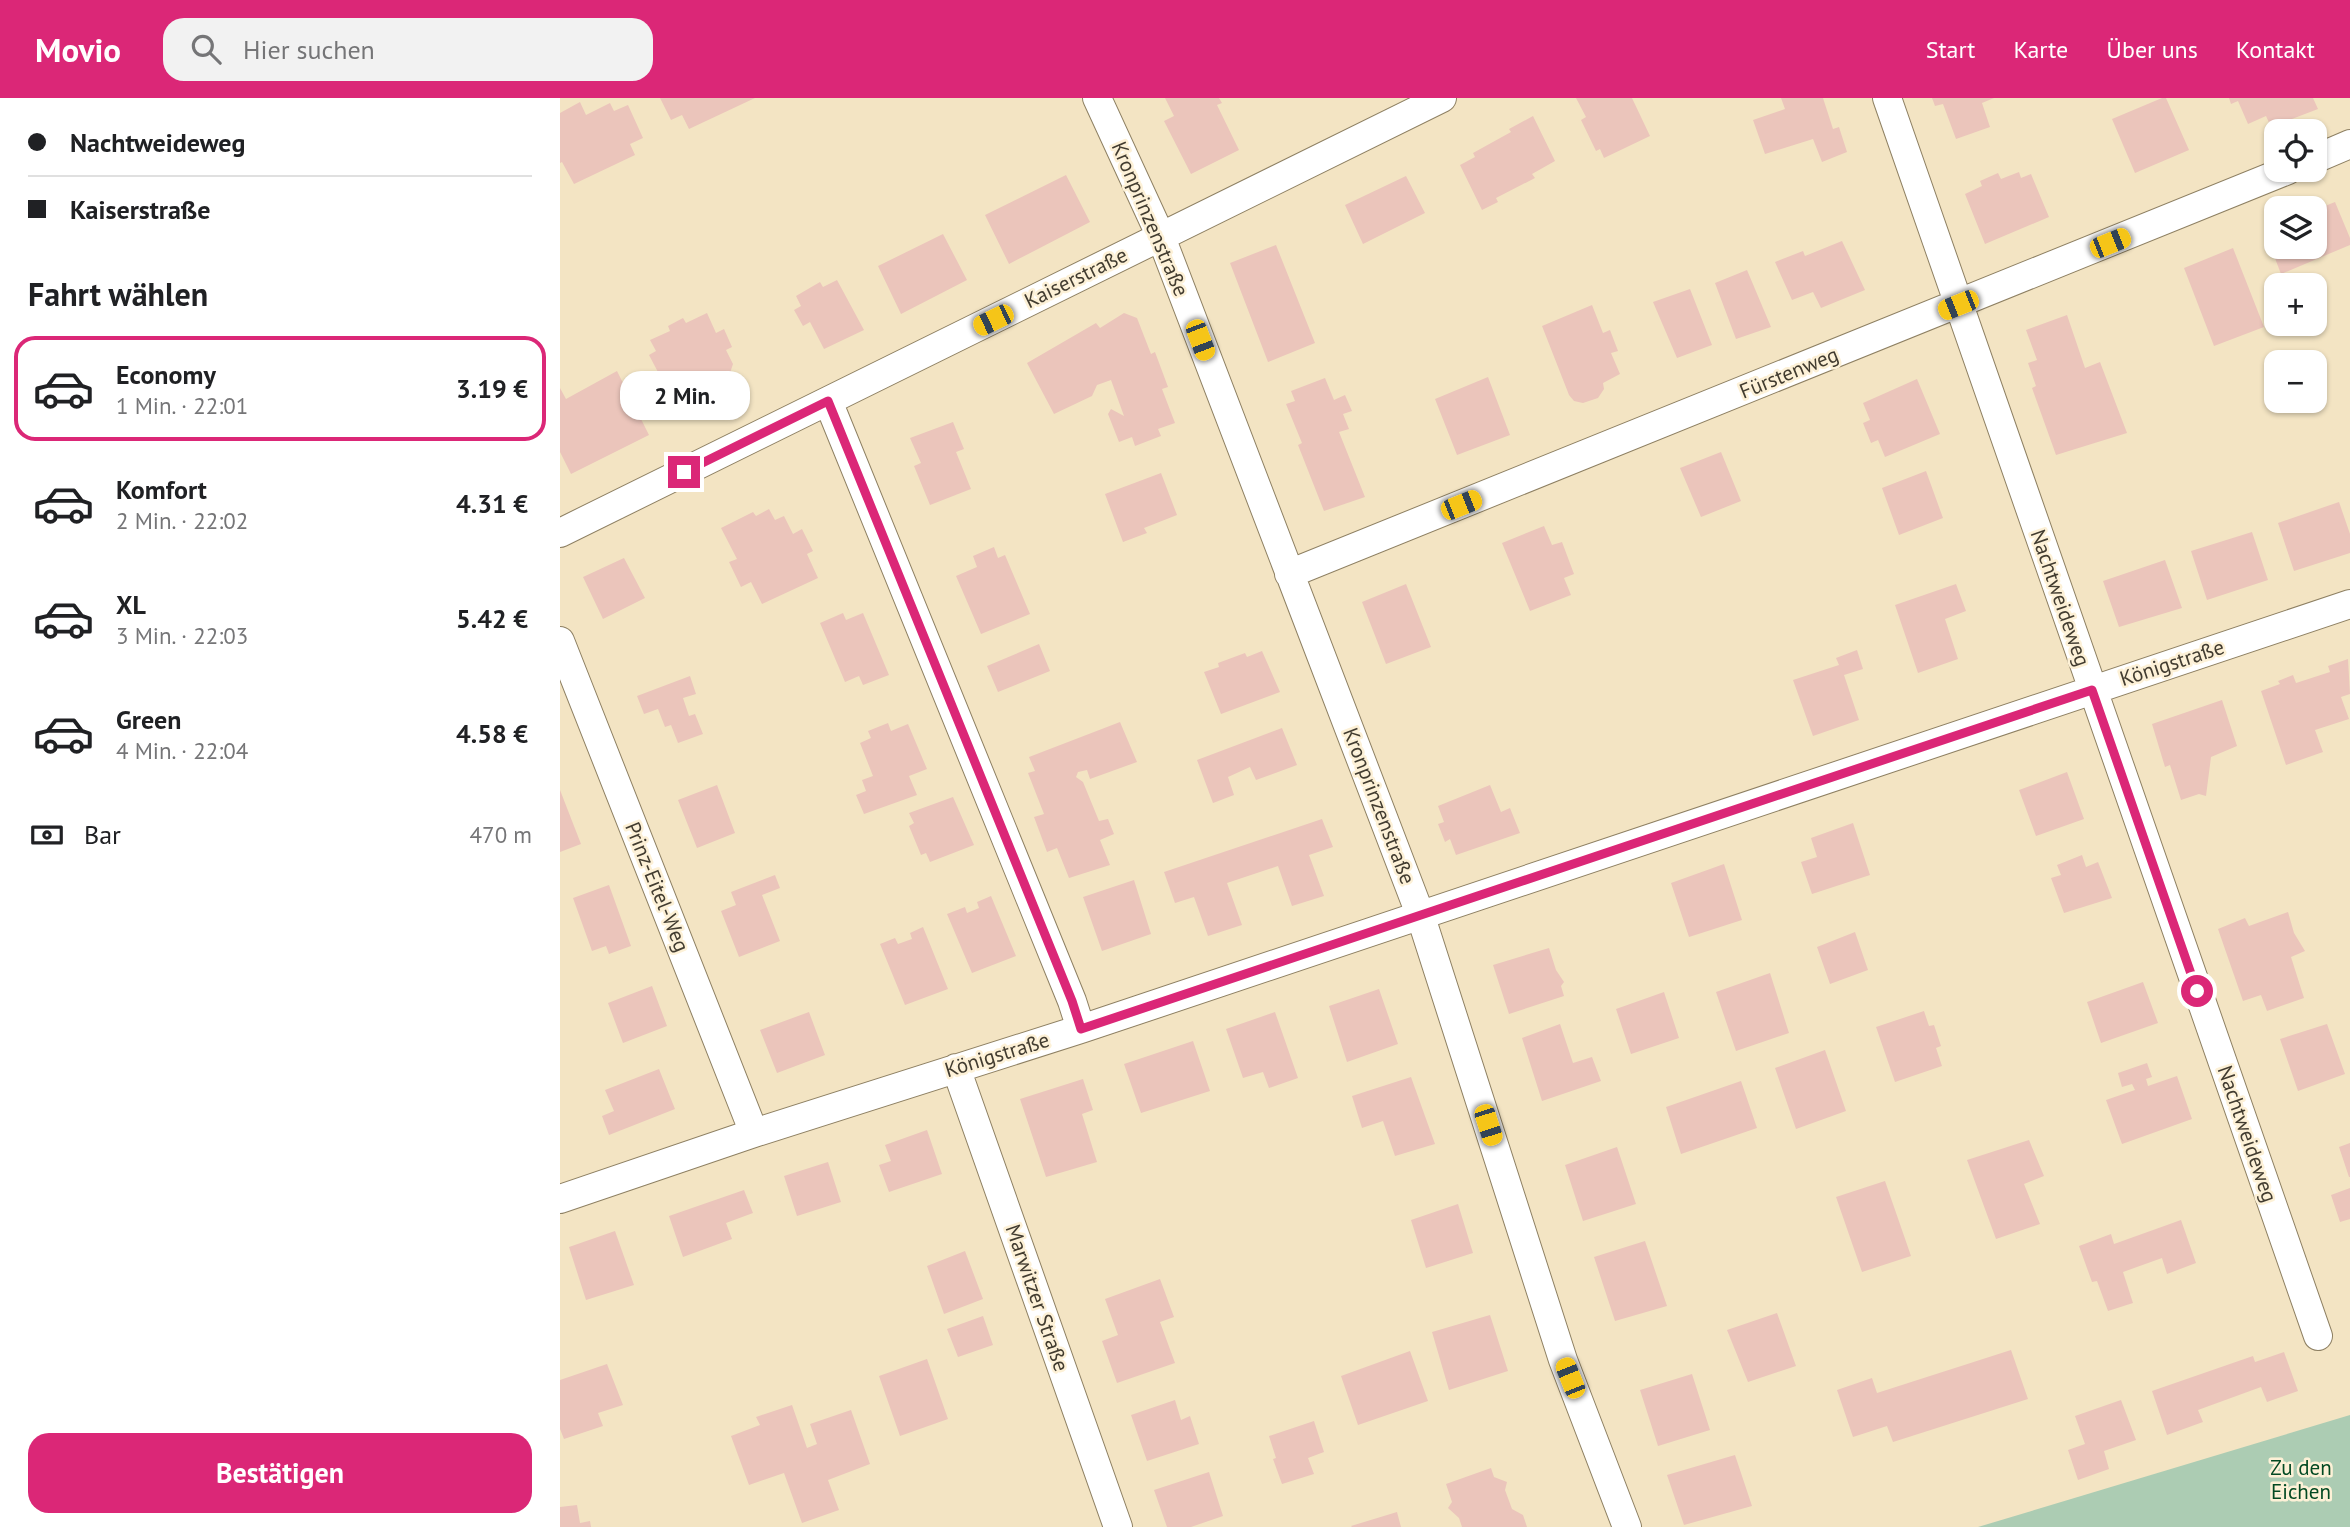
<!DOCTYPE html>
<html lang="de">
<meta charset="utf-8">
<style>
body{margin:0;font-family:"PT Sans",sans-serif;background:#f2f2f2;color:#202124;height:100vh;display:flex;flex-direction:column;font-size:26px;white-space:nowrap}
*{box-sizing:border-box;margin:0}
p{font-size:23px;color:#757577}
.icon{flex:none;width:38px;height:38px;fill:none;stroke:currentColor;stroke-width:2;stroke-linecap:round;stroke-linejoin:round}
.map{position:relative;flex:1;overflow:hidden}
.side{display:flex;flex-direction:column;background:#fff;width:560px}
.side>*{flex:none}
.hud{display:grid;align-content:center;height:154px;padding:0 28px;background:#fff}
.buttons{position:absolute;left:1704px;top:21px;display:grid;gap:14px}
.buttons a{display:grid;place-items:center;width:63px;height:63px;border-radius:14px;background:#fff;box-shadow:0 2px 5px #0004;font-size:35px}
.end{position:absolute;width:32px;height:32px;margin:-16px;border:9px solid #db2777;background:#fff;box-shadow:0 0 0 4px #fff}
.from{border-radius:50%}
.bubble{position:absolute;height:49px;border-radius:21px;background:#fff;box-shadow:0 2px 5px #0004;font-size:23px;font-weight:800;line-height:49px;text-align:center}
.car{position:absolute;width:21px;height:42px;margin:-21px -10px;border-radius:9px;box-shadow:0 0 5px 2px #0007;background:linear-gradient(#f5c518 24%,#345 0 40%,#f5c518 0 76%,#345 0 86%,#f5c518 0)}
.hud b{display:flex;align-items:center;gap:24px;height:66px;font-size:26px}
.hud b+b{border-top:2px solid #e0e0e0}
.hud i{width:18px;height:18px;background:#202124}
ul{padding:0;list-style:none}
li{display:flex;align-items:center;gap:21px;height:105px;margin:0 14px 10px;padding:0 14px;border:4px solid transparent;border-radius:21px}
li div{flex:1}
li b{display:block;font-size:26px}
li em{font-style:normal;font-weight:800}
li.current{border-color:#db2777}
li>.icon{width:63px;height:63px;stroke-width:1.5}
h2{padding:0 28px;font-size:32px;line-height:84px}
.pay{display:flex;align-items:center;gap:18px;height:77px;padding:0 28px;font-size:26px}
.pay p{margin-inline-start:auto}
.cta{display:flex;gap:14px;margin-top:auto;padding:14px 28px}
.cta a{flex:1;height:80px;border-radius:21px;background:#db2777;color:#fff;font-size:28px;font-weight:800;line-height:80px;text-align:center}
header{display:flex;align-items:center;gap:42px;box-sizing:border-box;height:98px;padding:0 35px;background:#db2777;color:#fff}
header strong{font-size:33px}
nav{display:flex;gap:38px;margin-inline-start:auto;font-size:24px}
.search{width:490px;height:63px;background:#f2f2f2;display:flex;align-items:center;gap:18px;box-sizing:border-box;padding:0 24px;border-radius:21px;color:#757577;font-size:26px}
main{display:flex;flex:1;min-height:0}
.map>svg:first-child{display:block}
.green{fill:#acccb3}
.building{fill:#ebc5bb}
.lines{fill:none;stroke-linecap:round;stroke-linejoin:round}
.street-casing{stroke:#8e8063;stroke-width:30}
.street{stroke:#fff;stroke-width:28}
.route{stroke:#db2777;stroke-width:9}
.labels{text-anchor:middle;stroke-width:5;stroke-linejoin:round;paint-order:stroke}
.street-label{font-size:21px;fill:#423c30;stroke:#fdf1d7}
.park-label{font-size:21px;fill:#024922;stroke:#fdf1d7}
</style>
<header>
<strong>Movio</strong>
<div class="search"><svg class="icon" aria-label="search" viewBox="0 0 24 24"><circle cx="10" cy="10" r="6"/><path d="M15 15l6 6"/></svg>Hier suchen</div>
<nav><a>Start</a><a>Karte</a><a>Über uns</a><a>Kontakt</a></nav>
</header>
<main>
<section class="side">
<div class="hud">
<b><i class="from"></i>Nachtweideweg</b>
<b><i></i>Kaiserstraße</b>
</div>
<h2>Fahrt wählen</h2>
<ul>
<li class="current"><svg class="icon" aria-label="car" viewBox="0 0 24 24"><path d="M5 17H2v-5l4-1 3-4h7l3 4 3 1v5h-3M9 17h6M6 11h13"/><circle cx="7" cy="17" r="2"/><circle cx="17" cy="17" r="2"/></svg><div><b>Economy</b><p>1 Min. · 22:01</p></div><em>3.19 €</em></li>
<li><svg class="icon" aria-label="car" viewBox="0 0 24 24"><path d="M5 17H2v-5l4-1 3-4h7l3 4 3 1v5h-3M9 17h6M6 11h13"/><circle cx="7" cy="17" r="2"/><circle cx="17" cy="17" r="2"/></svg><div><b>Komfort</b><p>2 Min. · 22:02</p></div><em>4.31 €</em></li>
<li><svg class="icon" aria-label="car" viewBox="0 0 24 24"><path d="M5 17H2v-5l4-1 3-4h7l3 4 3 1v5h-3M9 17h6M6 11h13"/><circle cx="7" cy="17" r="2"/><circle cx="17" cy="17" r="2"/></svg><div><b>XL</b><p>3 Min. · 22:03</p></div><em>5.42 €</em></li>
<li><svg class="icon" aria-label="car" viewBox="0 0 24 24"><path d="M5 17H2v-5l4-1 3-4h7l3 4 3 1v5h-3M9 17h6M6 11h13"/><circle cx="7" cy="17" r="2"/><circle cx="17" cy="17" r="2"/></svg><div><b>Green</b><p>4 Min. · 22:04</p></div><em>4.58 €</em></li>
</ul>
<div class="pay"><svg class="icon" aria-label="cash" viewBox="0 0 24 24"><path d="M3 7h18v10H3z"/><circle cx="12" cy="12" r="2"/></svg>Bar<p>470 m</p></div>
<div class="cta"><a>Bestätigen</a></div>
</section>
<div class="map">
<svg width="1790" height="1429" viewBox="0 0 1790 1429">
<rect width="100%" height="100%" fill="#f3e4c3"/>
<!-- green -->
<path class="green" d="M1790,1317V1429H1418Z"/>
<!-- building -->
<path class="building" d="M100,0H195L129,31L122,17L111,22Z
M605,0H659L662,5L657,7L679,52L631,76L604,23L614,18Z
M1016,0H1072L1090,38L1044,60L1040,51L1036,53L1021,22L1026,19Z
M1221,0H1263L1273,31L1279,29L1287,54L1262,64L1253,41L1205,56L1193,22L1225,11Z
M1372,0H1434L1422,5L1430,29L1396,41L1383,6L1375,8Z
M1602,0H1606L1629,52L1575,75L1552,21Z
M1669,0H1753L1758,11L1711,29L1706,18L1688,26L1678,3L1671,6Z
M20,4L26,17L50,5L54,13L68,7L83,40L70,46L75,57L14,86L2,64L0,65V15Z
M973,18L995,63L972,76L975,80L936,100L938,104L922,112L900,67L915,59L913,55L951,34L949,31Z
M1459,74L1461,80L1471,76L1489,119L1425,146L1405,96L1422,88L1420,83L1438,75L1441,81Z
M506,77L530,124L449,166L425,117Z
M846,78L865,115L803,146L785,107Z
M1775,104L1790,140V147L1721,176L1705,134L1717,129V149H1755V112Z
M383,136L407,182L341,216L318,168Z
M1282,143L1305,192L1261,210L1253,194L1232,202L1215,164L1243,153L1245,158Z
M716,147L755,245L708,264L670,165Z
M1673,150L1704,229L1654,248L1624,170Z
M1187,172L1211,229L1176,241L1155,185Z
M277,182L304,232L264,251L250,224L243,228L234,212L241,208L236,198L260,184L263,189Z
M1130,191L1152,247L1117,260L1093,204Z
M1032,207L1043,235L1050,232L1058,253L1051,255L1060,276L1043,285L1044,291L1038,300L1023,305L1014,303L1009,297L982,228Z
M147,215L156,235L164,231L172,249L166,252L173,266L170,275L162,284L134,297H124L115,293L105,273L99,276L89,257L96,253L90,242L110,233L108,228L123,220L126,225Z
M564,215L577,220L591,256L595,254L608,289L602,291L615,325L598,331L601,338L575,348L572,339L559,344L548,316L551,311L564,318L551,282L537,287L532,298L494,316L467,265L536,225L540,230Z
M1507,217L1525,270L1540,264L1567,335L1496,357L1472,290L1476,288L1468,265L1477,262L1466,232Z
M57,273L89,337L11,376L0,354V290L6,301Z
M928,279L950,337L897,357L875,301Z
M765,280L774,302L785,297L792,313L783,316L789,331L779,334L805,399L764,413L738,347L742,345L726,306L735,303L731,293Z
M1357,281L1380,336L1325,359L1318,342L1311,345L1303,325L1310,322L1303,305Z
M393,324L404,351L396,354L411,391L370,407L354,368L361,365L350,340Z
M1161,354L1181,403L1141,419L1120,370Z
M1366,373L1383,420L1339,437L1322,390Z
M601,375L617,417L584,430L587,435L563,444L545,396Z
M1779,404L1790,436V455L1734,473L1718,425Z
M209,411L215,422L224,418L233,436L242,431L253,453L247,456L258,480L202,506L191,484L181,489L169,464L177,461L161,430L193,414L196,418Z
M984,428L992,447L1002,444L1014,476L1004,480L1011,497L970,513L942,445Z
M1692,434L1708,482L1647,502L1631,453Z
M434,449L438,460L445,457L470,516L421,536L396,478L417,469L413,458Z
M64,460L85,500L43,521L23,479Z
M1605,462L1622,510L1559,529L1543,483Z
M846,486L871,549L826,566L802,504Z
M1396,486L1406,513L1385,521L1398,561L1358,575L1335,507Z
M283,515L286,522L303,515L329,577L303,587L299,578L285,584L260,525Z
M479,546L490,573L438,594L427,568Z
M1297,552L1303,571L1284,577L1299,622L1253,638L1233,582L1279,567L1276,560Z
M702,553L720,594L661,616L644,574L659,569L658,565L685,555L687,559Z
M1788,561L1790,596L1781,599L1789,621L1755,632L1763,654L1726,667L1701,593L1720,586L1718,583L1733,577L1736,585L1770,574L1768,568Z
M130,578L136,596L123,600L129,618L135,616L143,636L118,645L111,627L105,629L98,611L84,616L77,598Z
M1662,602L1677,648L1651,659L1646,698L1639,696L1621,702L1610,667L1605,669L1592,626Z
M560,624L577,664L530,681L527,672L518,674L516,679L523,684L539,723L548,721L554,736L540,742L550,767L509,780L497,750L487,754L474,719L484,716L468,675L475,673L469,659Z
M328,625L331,633L348,626L367,671L349,678L357,697L304,716L296,697L306,693L302,682L313,678L300,645L311,640L308,633Z
M722,630L737,667L696,682L690,669L668,679L674,697L653,705L637,662Z
M1507,674L1524,721L1476,738L1459,692Z
M157,687L175,735L137,750L118,702Z
M930,687L941,714L950,710L960,735L896,757L890,741L885,744L878,726L884,724L878,708Z
M0,692L21,746L0,754Z
M393,699L414,747L370,764L366,755L361,757L349,728L354,725L349,715Z
M762,721L773,749L749,757L764,798L732,808L718,768L667,785L682,827L648,838L634,799L615,805L604,774Z
M1293,725L1310,777L1252,796L1241,764L1257,759L1251,740Z
M1522,757L1526,769L1538,764L1552,800L1504,815L1491,780L1501,777L1497,767Z
M1164,766L1182,822L1129,839L1111,785Z
M215,777L220,790L202,797L220,843L179,859L161,813L176,807L171,794Z
M574,782L591,836L542,853L523,799Z
M49,787L71,848L49,856L46,848L32,853L13,800Z
M431,798L456,858L412,875L387,816L405,809L407,815L419,810L417,804Z
M1728,814L1734,835L1745,853L1731,859L1744,900L1707,913L1701,897L1683,903L1658,831L1685,820L1689,828Z
M363,829L388,891L345,907L320,846L335,840L338,846L352,841L350,835Z
M1295,834L1308,872L1270,886L1257,849Z
M989,850L996,872L1004,884L1001,888L1004,898L949,916L933,867Z
M1210,875L1229,935L1176,953L1156,894Z
M1583,884L1598,925L1541,945L1527,904Z
M92,888L107,928L63,945L48,905Z
M819,891L838,946L787,964L769,908Z
M1104,894L1119,940L1071,956L1056,911Z
M1364,913L1369,928L1374,927L1381,948L1376,950L1382,968L1335,984L1316,929Z
M249,914L265,957L217,975L200,932Z
M715,914L738,980L709,990L703,974L683,980L666,931Z
M1000,926L1013,965L1032,959L1041,983L982,1003L962,940Z
M1767,926L1785,976L1738,993L1720,941Z
M633,943L650,993L581,1015L564,966Z
M1265,952L1286,1013L1236,1031L1215,970Z
M1587,965L1592,979L1586,981L1588,988L1617,978L1632,1021L1562,1046L1546,1002L1575,992L1572,986L1562,989L1558,975Z
M99,971L115,1011L49,1037L42,1018L54,1013L45,992Z
M851,979L875,1046L835,1058L823,1023L802,1030L792,998Z
M523,981L533,1012L522,1016L537,1064L486,1079L460,1001Z
M1181,983L1197,1030L1121,1056L1106,1009Z
M367,1032L382,1076L329,1094L319,1067L331,1063L325,1047Z
M1469,1042L1484,1078L1464,1086L1480,1126L1436,1141L1407,1062Z
M1790,1045V1079H1789L1779,1049Z
M1057,1049L1076,1106L1023,1123L1005,1067Z
M268,1064L281,1104L237,1118L224,1078Z
M1325,1083L1351,1158L1302,1174L1276,1099Z
M1790,1090V1121L1780,1124L1771,1097Z
M184,1092L193,1115L166,1125L172,1141L123,1159L109,1118Z
M898,1106L913,1155L866,1170L851,1122Z
M1621,1122L1636,1165L1607,1176L1602,1160L1563,1174L1573,1205L1548,1213L1537,1183L1532,1184L1519,1148L1551,1136L1554,1146Z
M55,1133L74,1187L26,1202L9,1149Z
M1085,1143L1107,1208L1055,1223L1034,1159Z
M405,1153L423,1201L384,1216L367,1168Z
M600,1181L614,1219L600,1224L615,1265L557,1285L542,1243L558,1237L545,1201Z
M1217,1215L1236,1268L1188,1284L1167,1232Z
M930,1217L948,1273L889,1292L872,1234Z
M423,1218L433,1247L398,1259L387,1231Z
M1451,1252L1468,1301L1333,1344L1327,1328L1293,1339L1277,1292L1312,1280L1317,1295Z
M850,1253L868,1303L798,1327L781,1278Z
M1724,1254L1738,1293L1707,1304L1701,1289L1638,1312L1643,1324L1607,1337L1592,1293L1693,1258L1695,1264Z
M367,1261L388,1321L340,1338L319,1278Z
M47,1266L63,1307L38,1315L43,1328L4,1341L0,1331V1282Z
M1132,1276L1150,1332L1098,1348L1080,1292Z
M615,1302L621,1322L630,1318L639,1346L587,1363L571,1317Z
M1561,1302L1576,1342L1544,1353L1549,1371L1518,1382L1508,1352L1525,1346L1515,1318Z
M232,1307L247,1350L257,1346L250,1326L291,1312L310,1366L268,1382L279,1412L242,1425L224,1375L189,1387L171,1338L200,1327L196,1319Z
M754,1323L764,1354L748,1360L754,1376L722,1386L713,1361L716,1360L709,1338Z
M1175,1357L1192,1408L1124,1427L1107,1377Z
M931,1370L934,1379L947,1384L945,1392L952,1411L963,1417L967,1429H902L899,1420L888,1410L892,1404L886,1386Z
M649,1374L663,1418L631,1429H607L594,1392Z
M17,1407L20,1425L30,1423L31,1429H0V1409Z
M837,1414L841,1429H792L791,1428Z"/>
<g class="lines">
<defs>
<path id="street" d="M537,0L601,139L860,816L1003,1262L1067,1429
M1327,0L1758,1238
M1755,61L1790,46
M268,303L512,903L521,931
M0,435L882,0
M729,476L1728,72
M0,543L194,1035
M396,970L558,1429
M0,1101L194,1035L521,931L1790,506"/>
</defs>
<!-- street casing -->
<use href="#street" class="street-casing"/>
<!-- street -->
<use href="#street" class="street"/>
</g>
<g class="lines">
<!-- route -->
<path class="route" d="M124,374L268,303L512,903L521,931L1532,592L1637,893"/>
</g>
<g class="labels">
<!-- street labels -->
<g class="street-label">
<text transform="translate(590 121) rotate(67)" y="7">Kronprinzenstraße</text>
<text transform="translate(516 180) rotate(-26)" y="7">Kaiserstraße</text>
<text transform="translate(1229 275) rotate(-22)" y="7">Fürstenweg</text>
<text transform="translate(1500 500) rotate(71)" y="7">Nachtweideweg</text>
<text transform="translate(1612 565) rotate(-18)" y="7">Königstraße</text>
<text transform="translate(819 708) rotate(69)" y="7">Kronprinzenstraße</text>
<text transform="translate(97 789) rotate(68)" y="7">Prinz-Eitel-Weg</text>
<text transform="translate(437 957) rotate(-17)" y="7">Königstraße</text>
<text transform="translate(1687 1036) rotate(71)" y="7">Nachtweideweg</text>
<text transform="translate(477 1200) rotate(71)" y="7">Marwitzer Straße</text>
</g>
<!-- park labels -->
<g class="park-label">
<text x="1741" y="1377">Zu den<tspan x="1741" dy="24">Eichen</tspan></text>
</g>
</g>
</svg>
<div class="buttons">
<a><svg class="icon" aria-label="locate" viewBox="0 0 24 24"><circle cx="12" cy="12" r="6"/><path d="M12 2v4M12 18v4M2 12h4M18 12h4"/></svg></a>
<a><svg class="icon" aria-label="layers" viewBox="0 0 24 24"><path d="M12 4l9 5-9 5-9-5zM3 14l9 5 9-5"/></svg></a>
<a>+</a>
<a>−</a>
</div>
<i class="end from" style="left:1637px;top:893px"></i>
<i class="end" style="left:124px;top:374px"></i>
<div class="bubble" style="left:60px;top:273px;width:130px">2 Min.</div>
<i class="car" style="left:1550px;top:145px;rotate:68deg"></i>
<i class="car" style="left:1398px;top:207px;rotate:248deg"></i>
<i class="car" style="left:433px;top:222px;rotate:244deg"></i>
<i class="car" style="left:640px;top:242px;rotate:159deg"></i>
<i class="car" style="left:901px;top:407px;rotate:68deg"></i>
<i class="car" style="left:928px;top:1027px;rotate:162deg"></i>
<i class="car" style="left:1010px;top:1280px;rotate:338deg"></i>
</div>
</main>
